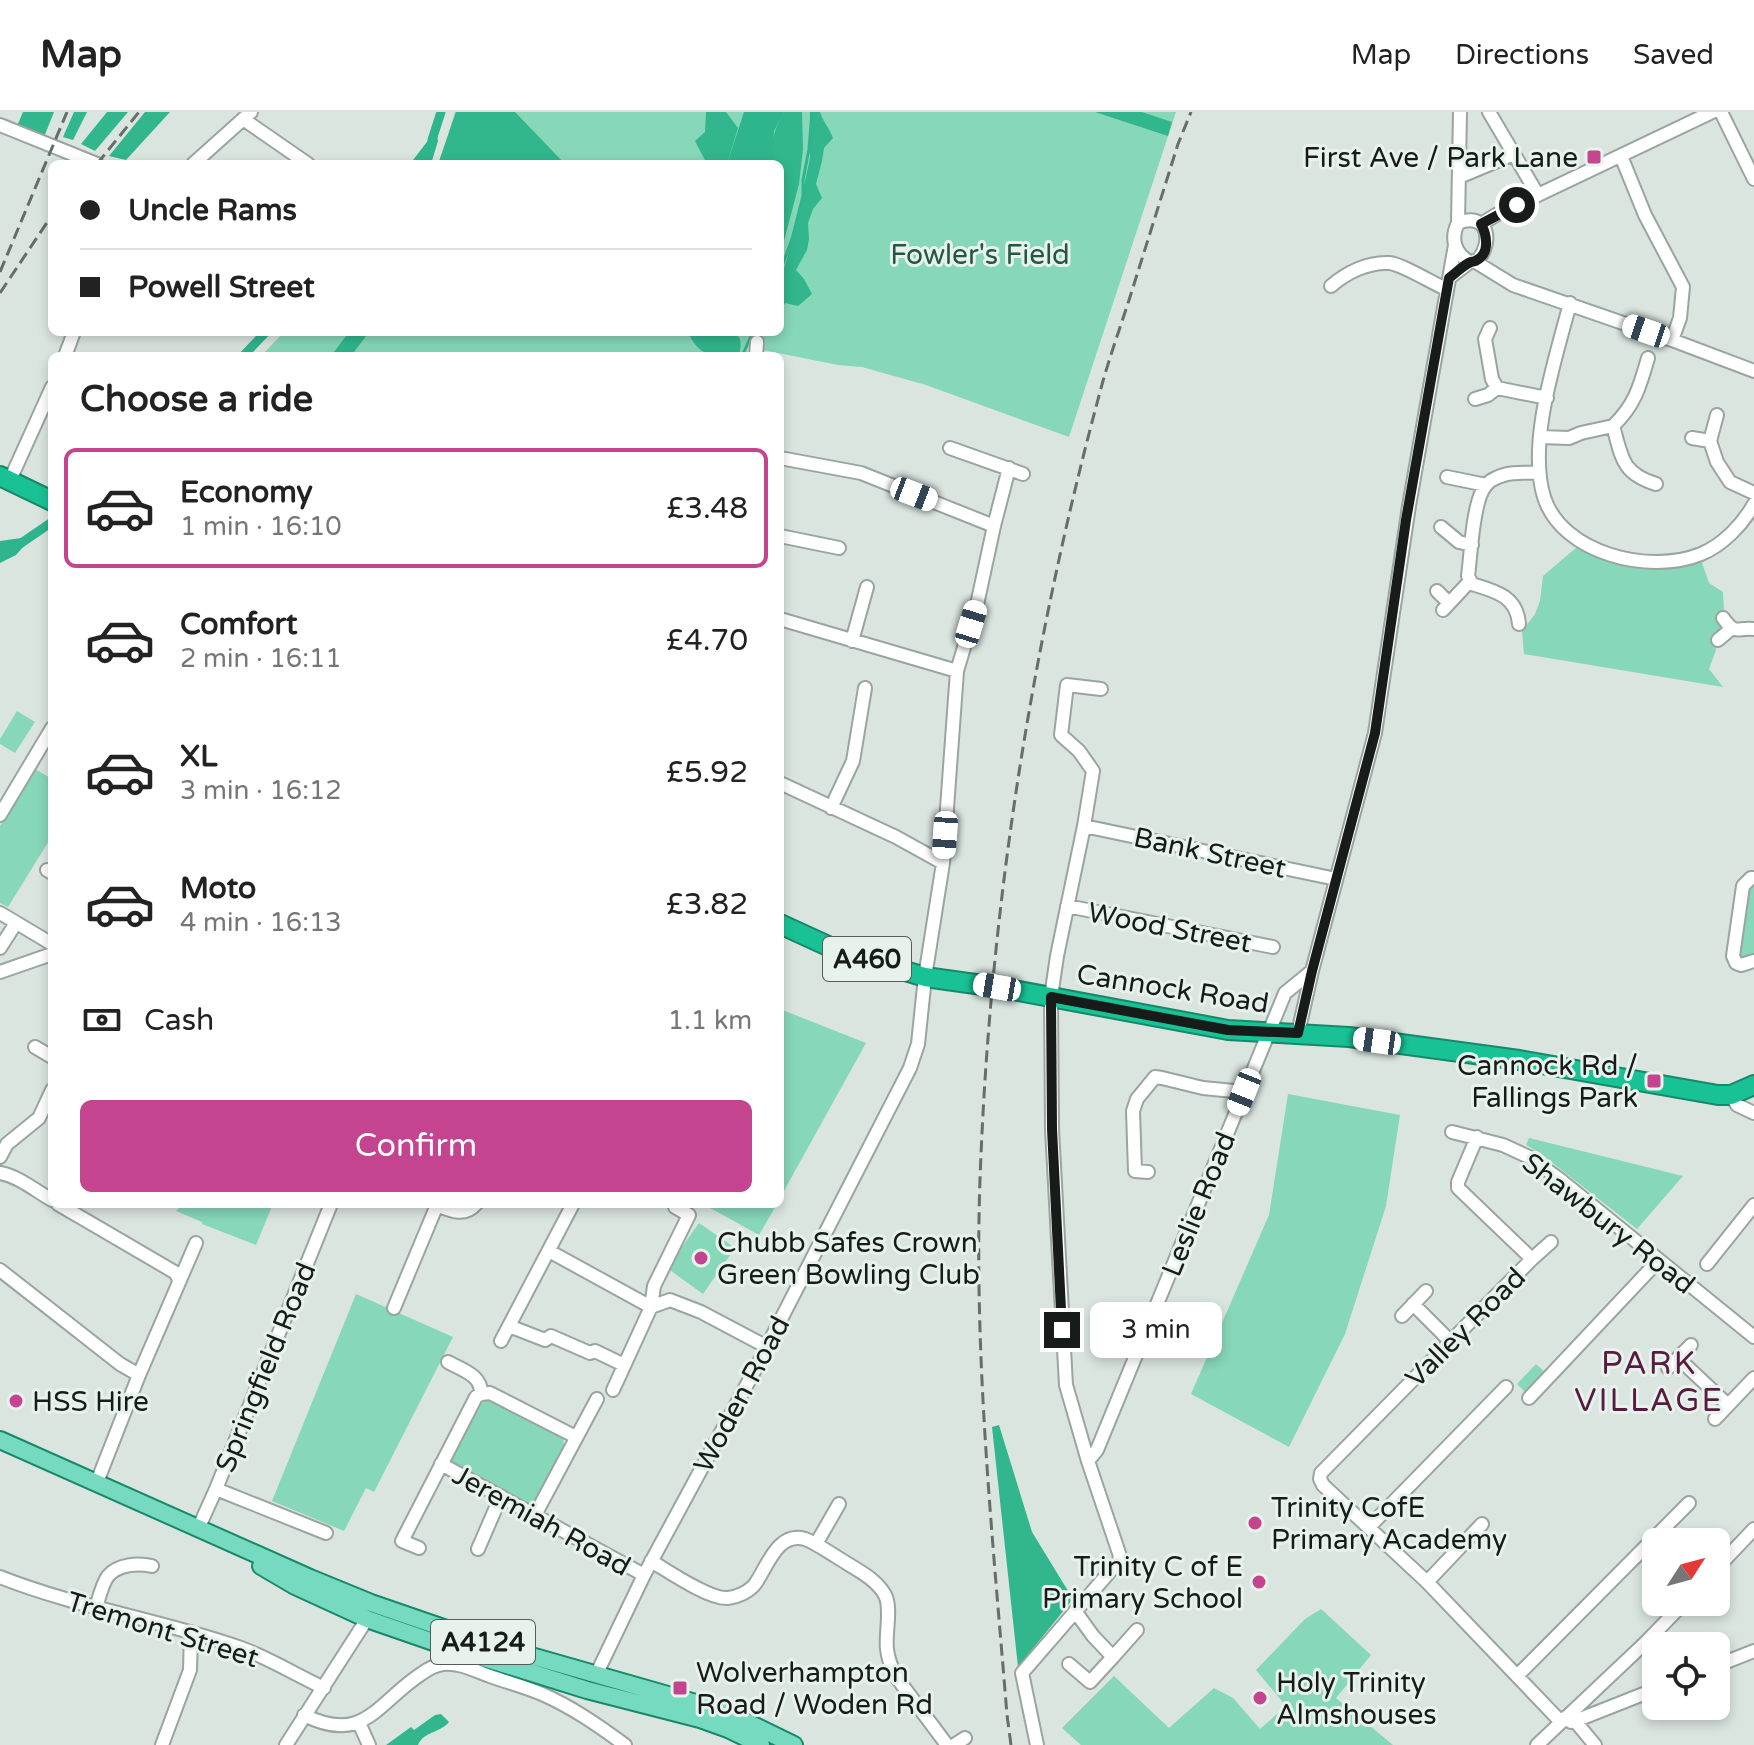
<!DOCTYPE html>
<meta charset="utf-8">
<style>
body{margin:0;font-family:"Varela Round",sans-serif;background:#f2f2f2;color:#222;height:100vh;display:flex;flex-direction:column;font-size:30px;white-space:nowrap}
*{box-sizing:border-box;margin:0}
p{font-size:26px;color:#767676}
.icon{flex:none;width:44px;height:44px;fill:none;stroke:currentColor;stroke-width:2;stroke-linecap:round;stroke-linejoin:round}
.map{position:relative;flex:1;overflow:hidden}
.side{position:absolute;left:48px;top:240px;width:736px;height:856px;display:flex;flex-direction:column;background:#fff;border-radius:12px;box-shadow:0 4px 12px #0003}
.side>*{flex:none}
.top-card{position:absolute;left:48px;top:48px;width:736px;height:176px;border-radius:12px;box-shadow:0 4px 12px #0003;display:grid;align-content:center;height:176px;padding:0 32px;background:#fff}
.needle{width:52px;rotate:54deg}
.buttons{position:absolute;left:1642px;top:1416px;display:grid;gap:16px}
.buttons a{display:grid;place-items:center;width:88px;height:88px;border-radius:12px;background:#fff;box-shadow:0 4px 12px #0003;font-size:40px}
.end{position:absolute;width:36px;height:36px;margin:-18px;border:10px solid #171b19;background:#fff;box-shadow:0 0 0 4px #fff}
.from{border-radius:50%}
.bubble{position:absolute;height:56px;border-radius:12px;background:#fff;box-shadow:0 4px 12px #0003;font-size:26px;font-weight:600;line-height:56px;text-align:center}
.car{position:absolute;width:24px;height:48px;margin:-24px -12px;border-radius:10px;box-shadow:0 0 6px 2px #0007;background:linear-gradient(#fff 24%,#345 0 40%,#fff 0 76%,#345 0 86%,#fff 0)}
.top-card b{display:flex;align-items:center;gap:28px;height:76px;font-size:30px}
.top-card b+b{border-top:2px solid #e0e0e0}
.top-card i{width:20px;height:20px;background:#222}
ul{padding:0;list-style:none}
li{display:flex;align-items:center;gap:24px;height:120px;margin:0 16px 12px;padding:0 16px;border:4px solid transparent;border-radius:12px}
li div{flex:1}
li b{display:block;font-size:30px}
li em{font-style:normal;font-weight:600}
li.on{border-color:#c4448f}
li>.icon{width:72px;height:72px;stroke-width:1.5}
h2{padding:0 32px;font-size:36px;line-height:96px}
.pay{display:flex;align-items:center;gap:20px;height:88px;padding:0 32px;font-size:30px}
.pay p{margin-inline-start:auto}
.primary-button{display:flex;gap:16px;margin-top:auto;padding:16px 32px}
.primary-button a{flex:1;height:92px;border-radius:12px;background:#c4448f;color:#fff;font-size:32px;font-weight:600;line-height:92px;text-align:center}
header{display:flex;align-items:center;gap:48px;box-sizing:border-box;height:112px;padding:0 40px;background:#fff;border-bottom:2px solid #e0e0e0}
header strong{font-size:38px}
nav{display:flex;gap:44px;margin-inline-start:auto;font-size:28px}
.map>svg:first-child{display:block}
.green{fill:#87d7b9}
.forest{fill:#31b68e}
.water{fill:#2fb58d}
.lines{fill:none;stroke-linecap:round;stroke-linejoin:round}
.stream{stroke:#2fb58d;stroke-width:3}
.canal{stroke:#2fb58d;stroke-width:9}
.minor-casing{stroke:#9aa4a0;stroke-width:16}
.major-casing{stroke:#18886a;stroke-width:20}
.highway-casing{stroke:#18886a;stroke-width:22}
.minor{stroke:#fff;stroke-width:12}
.major{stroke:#75dabf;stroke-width:16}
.highway{stroke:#19c295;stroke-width:18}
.rail{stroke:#666d6a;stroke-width:3;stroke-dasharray:12 6;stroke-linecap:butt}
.route{stroke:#171b19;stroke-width:10}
.poi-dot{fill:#c4448f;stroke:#e7f2ed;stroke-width:3}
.labels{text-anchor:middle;stroke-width:6;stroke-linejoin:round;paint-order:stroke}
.shield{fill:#e7f2ed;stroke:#555c59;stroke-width:2}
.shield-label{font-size:26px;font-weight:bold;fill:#171b19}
.poi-label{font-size:28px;fill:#171b19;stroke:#e7f2ed;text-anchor:start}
.park-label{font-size:28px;fill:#235644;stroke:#e7f2ed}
.street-label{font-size:28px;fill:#171b19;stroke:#e7f2ed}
.quarter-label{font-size:32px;letter-spacing:2px;fill:#581a3e;stroke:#e7f2ed}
</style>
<header>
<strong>Map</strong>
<nav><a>Map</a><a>Directions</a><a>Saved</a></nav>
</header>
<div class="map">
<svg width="1754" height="1633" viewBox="0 0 1754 1633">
<rect width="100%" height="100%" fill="#dae5e0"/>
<!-- green -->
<path class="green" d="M455,0H1176L1069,325L926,273L862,255L838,253L748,235L747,244H261L284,220H780V52H439Z
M1577,435L1631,455L1671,456L1701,448L1709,471L1723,480L1724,500L1719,502L1722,515L1714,528L1716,538L1709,557L1723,575L1524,542L1522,519L1535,502L1540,489L1543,464Z
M17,599L35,610L15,641L0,632V627Z
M35,657L52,667V724L8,795L0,791V714Z
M1754,771V844L1744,848L1739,844V839L1750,774Z
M780,897L866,931L780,1086Z
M1288,982L1400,1003L1386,1094L1345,1222L1289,1335L1191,1282L1269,1103Z
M1529,1026L1683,1064L1637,1117L1540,1041L1526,1033Z
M183,1092H273L256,1133L202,1112V1110L176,1099Z
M703,1092H777L759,1123Z
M699,1111L735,1136L703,1182L667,1156Z
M356,1182L453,1225L374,1380L366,1376L344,1419L272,1389Z
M1536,1252L1547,1262L1527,1282L1517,1272Z
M486,1287H492L563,1326L564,1335L536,1392L531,1395L452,1352L450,1349L482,1291Z
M1321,1497L1371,1543L1336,1586L1393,1633H1081L1062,1616L1114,1564L1169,1616L1214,1576L1233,1586L1260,1617L1286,1594L1256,1558L1305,1507Z"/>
<!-- forest -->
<path class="forest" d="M23,0H54L44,25L17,14Z
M74,0H87L73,28L63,25Z
M107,0H128L95,39L81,32Z
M145,0H170L126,48L109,44Z
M456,0H515L565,52H438Z
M706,0H726L738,16L727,52H707L695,29L705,20Z
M784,0H802L803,37L799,72L780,144V52H772C771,30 773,19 784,0Z
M810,0H820C823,10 829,15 833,26L824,36L822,49L816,72L822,86L813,97L808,111L809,127L807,138L796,158L804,167L812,182L798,194L785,191L780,203V170L792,129L810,46Z
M1095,0H1142L1172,10L1168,24Z
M349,220H369L351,244H331Z
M688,220H734C743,227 741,234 739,244C714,244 699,246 688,220Z
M999,1313L1032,1420L1073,1487L1018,1555L992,1315Z
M441,1602L449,1610C440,1621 424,1619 418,1633H386L411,1615L414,1618L435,1603Z"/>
<!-- water -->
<path class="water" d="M744,0H784L774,19L772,52H727Z
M436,18L438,29L431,52H410Z
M21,426L26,428L25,433L16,443L0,451V429Z"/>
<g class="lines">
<!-- stream -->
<path class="stream" d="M780,160L792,127L803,84V68L809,37L812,0
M742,244L753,220"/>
<!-- canal -->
<path class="canal" d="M432,28L441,0
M243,244L266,220
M0,440L14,436L52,410"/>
<defs>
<path id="minor" d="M1489,0L1538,83
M1721,0L1754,67
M243,7L308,52
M0,13L97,52
M1621,44L1645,103L1683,175L1680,206L1672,228
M193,52L251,0
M1459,65L1514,42
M1458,111L1460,0
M1481,112L1496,103L1712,0
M1474,149L1513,173L1672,228L1754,259
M1449,166L1470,150L1477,149C1494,130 1488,99 1458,111C1450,127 1455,142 1470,150
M1331,174C1346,161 1367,150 1389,151C1402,152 1432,171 1446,177
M1570,191C1556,246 1527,330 1544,385C1562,442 1650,463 1701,442C1723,433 1743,412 1754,392
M1490,216L1485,227L1492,267L1497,276L1547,286
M65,244L74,220
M756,244L757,230
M1648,246C1640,274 1635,293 1613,314C1622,345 1621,361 1656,372
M1475,287L1488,283L1497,276
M1717,303L1710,329L1717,350L1730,370L1754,381
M1541,325L1569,326L1581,321L1613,314
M1692,326L1710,329
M950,336L1023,362
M780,346L861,361L994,414
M1447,365L1486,373
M10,368L52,275
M1441,415L1459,430L1472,433
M780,424L839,436
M1437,479L1449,491
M1443,498L1470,469
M1723,506C1736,524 1736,515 1754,517
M780,507L957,559
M1519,512C1517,484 1495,479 1472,472L1468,464C1471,441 1472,406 1480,384C1483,376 1488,369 1496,366C1509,359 1525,361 1539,361
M1718,528L1731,517
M852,529L867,475
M780,671L896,725L943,751
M831,696L853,649L865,576
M0,703L52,616
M1084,714L1336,767
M47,758L52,761
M1754,766H1751L1743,774L1733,844L1736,851L1741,853L1754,849
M1067,794L1273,835
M0,801L52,832
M0,836L16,811
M0,860L52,842
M1298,921L1312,859L1375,621L1409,394L1455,133
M35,935L52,945
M1731,983L1737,993L1754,1001
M1452,1020L1503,1033L1529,1045L1558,1066L1754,1225
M1477,1025L1458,1070V1076L1532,1147L1321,1361L1320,1367L1323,1373L1427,1470L1561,1610
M0,1045L7,1032L39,1006L52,978
M1148,1060L1135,1059L1133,999L1137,987L1155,965L1162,966L1203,976L1244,980
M0,1061C18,1064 36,1079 52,1088
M58,1092L176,1161L179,1169
M434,1092C449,1098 464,1106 476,1092
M549,1139L651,1195L670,1188L701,1200L767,1235
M1532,1147L1551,1130
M1707,1152L1754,1093
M0,1158L120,1252L139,1263
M1413,1192L1451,1230
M394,1196L437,1093
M1402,1204L1426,1179
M509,1214L545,1228L551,1224L590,1241L595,1239L624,1253
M501,1229L573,1092
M1678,1246L1728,1293
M448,1250C462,1258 482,1263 481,1282
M1668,1256L1691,1233
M613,1278L651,1195L654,1174L689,1103L675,1095
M1529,1286L1659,1148
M1715,1307L1754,1266
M1088,1349L1097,1338L1285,881L1312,859
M441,1352L644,1463
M97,1370L139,1263L196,1131
M216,1377L326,1421
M535,1403L597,1287
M1369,1415L1506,1275
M198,1417L216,1377L331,1092
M816,1432L839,1392
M419,1436L402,1429L476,1285L481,1282L490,1281L576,1325
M478,1437L501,1384
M651,1449C668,1459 710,1488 728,1486C737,1485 749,1480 755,1472C767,1456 777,1419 805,1427C816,1431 827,1439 837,1445C853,1456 875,1465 885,1483C892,1496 885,1522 887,1537C888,1548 892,1557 897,1566L947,1633
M1716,1457L1754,1417
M0,1465C78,1496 162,1508 241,1536C269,1546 296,1563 324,1576
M1427,1470L1482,1412
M96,1496C99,1486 102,1472 108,1464C118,1452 138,1451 152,1454
M1113,1545L1137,1518
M1069,1552L1090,1570L1113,1545L1093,1524L1075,1499
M1716,1554L1754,1539
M596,1563L644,1463L758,1252L910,956L918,932L925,865L943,751L957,559L978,488L994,414L1009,356
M1518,1563L1689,1391
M304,1603C364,1633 377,1591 421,1562C428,1557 435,1553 443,1552C459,1550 476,1559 490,1564C507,1570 525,1575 542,1582C572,1595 599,1614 625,1633
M1566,1605L1571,1610L1575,1609L1656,1577
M1575,1609L1595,1633
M360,1613L369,1633
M162,1633L190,1558L191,1520
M286,1633L367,1507
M954,1633L965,1626
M1037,1633L1022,1561L1119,1449L1120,1444L1088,1349L1066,1273L1052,1017L1051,885L1057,844L1084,714L1093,659L1079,639L1061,623L1067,573L1101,577
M1537,1633L1645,1531L1685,1490"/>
<path id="major" d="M0,1328L310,1466L371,1491L493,1533L724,1599L794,1633
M261,1454L295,1474L367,1507L442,1533L587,1578L700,1607L728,1617L761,1633"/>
<path id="highway" d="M0,364L52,389
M780,812L839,839L925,865L997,875L1228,918L1349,925L1519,948L1718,983H1731L1754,973"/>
</defs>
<!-- minor casing -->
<use href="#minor" class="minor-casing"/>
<!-- major casing -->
<use href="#major" class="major-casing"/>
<!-- highway casing -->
<use href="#highway" class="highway-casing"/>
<!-- minor -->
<use href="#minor" class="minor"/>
<!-- major -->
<use href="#major" class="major"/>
<!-- highway -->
<use href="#highway" class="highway"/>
<!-- rail -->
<path class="rail" d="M97,52L139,0
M0,160L67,0
M0,181L52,103
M1011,1633L1007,1603C992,1417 972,1230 981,1043C992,782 1034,521 1103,269C1111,241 1121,213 1130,185C1146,134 1162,83 1178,32L1191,0"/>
</g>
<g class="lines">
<!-- route -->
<path class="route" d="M1062,1218L1052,1017L1051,885L1228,918L1298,921L1312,859L1375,621L1406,408L1449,166C1456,161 1463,153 1471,150C1473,149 1475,150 1477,148C1490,141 1487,123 1481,112L1517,93"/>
</g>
<!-- markers -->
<g class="poi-dot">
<rect x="1586" y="37" width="16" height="16" rx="4"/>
<rect x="1646" y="961" width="16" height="16" rx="4"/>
<circle cx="701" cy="1146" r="8"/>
<circle cx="16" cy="1289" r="8"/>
<circle cx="1255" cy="1411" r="8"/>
<circle cx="1259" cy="1470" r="8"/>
<rect x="672" y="1568" width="16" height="16" rx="4"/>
<circle cx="1260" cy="1586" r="8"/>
</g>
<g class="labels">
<!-- shield labels -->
<g class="shield">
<rect x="823" y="825" width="88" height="44" rx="6"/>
<rect x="431" y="1508" width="104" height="44" rx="6"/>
</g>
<g class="shield-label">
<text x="867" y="856">A460</text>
<text x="483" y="1539">A4124</text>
</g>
<!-- poi labels -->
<g class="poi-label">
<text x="1578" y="55" text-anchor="end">First Ave / Park Lane</text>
<text x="1638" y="963" text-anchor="end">Cannock Rd /<tspan x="1638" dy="32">Fallings Park</tspan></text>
<text x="717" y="1140">Chubb Safes Crown<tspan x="717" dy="32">Green Bowling Club</tspan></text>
<text x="32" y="1299">HSS Hire</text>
<text x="1271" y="1405">Trinity CofE<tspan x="1271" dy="32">Primary Academy</tspan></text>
<text x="1243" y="1464" text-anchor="end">Trinity C of E<tspan x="1243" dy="32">Primary School</tspan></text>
<text x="696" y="1570">Wolverhampton<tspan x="696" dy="32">Road / Woden Rd</tspan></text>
<text x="1276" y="1580">Holy Trinity<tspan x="1276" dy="32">Almshouses</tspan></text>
</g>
<!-- park labels -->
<g class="park-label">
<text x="980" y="152">Fowler's Field</text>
</g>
<!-- street labels -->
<g class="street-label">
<text transform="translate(1210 740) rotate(12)" y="10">Bank Street</text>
<text transform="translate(1170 815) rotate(11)" y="10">Wood Street</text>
<text transform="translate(1173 876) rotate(9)" y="10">Cannock Road</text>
<text transform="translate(1198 1092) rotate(-68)" y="10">Leslie Road</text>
<text transform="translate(1609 1111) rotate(38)" y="10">Shawbury Road</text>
<text transform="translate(1465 1215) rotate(-45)" y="10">Valley Road</text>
<text transform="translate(265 1255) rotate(-68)" y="10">Springfield Road</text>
<text transform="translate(741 1282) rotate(-62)" y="10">Woden Road</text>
<text transform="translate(542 1408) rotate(29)" y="10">Jeremiah Road</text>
<text transform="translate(163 1517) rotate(17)" y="10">Tremont Street</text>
</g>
<!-- quarter labels -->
<g class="quarter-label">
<text x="1649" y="1262">PARK<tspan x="1649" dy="37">VILLAGE</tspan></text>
</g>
</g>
</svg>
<div class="buttons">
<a><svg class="needle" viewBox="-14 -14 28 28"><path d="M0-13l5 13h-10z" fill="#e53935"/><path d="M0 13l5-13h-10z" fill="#767676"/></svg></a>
<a><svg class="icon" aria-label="locate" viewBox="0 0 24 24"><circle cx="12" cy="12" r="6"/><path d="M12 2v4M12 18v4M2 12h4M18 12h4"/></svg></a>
</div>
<i class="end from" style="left:1517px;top:93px"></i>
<i class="end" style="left:1062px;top:1218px"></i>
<div class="bubble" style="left:1090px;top:1190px;width:132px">3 min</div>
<i class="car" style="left:1646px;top:219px;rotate:289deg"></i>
<i class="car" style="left:914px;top:382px;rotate:111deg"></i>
<i class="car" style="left:971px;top:512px;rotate:17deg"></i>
<i class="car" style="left:945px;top:723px;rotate:184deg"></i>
<i class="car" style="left:997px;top:875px;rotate:280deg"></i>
<i class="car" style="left:1377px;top:929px;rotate:278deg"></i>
<i class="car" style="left:1244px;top:980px;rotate:202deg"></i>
<div class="top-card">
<b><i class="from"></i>Uncle Rams</b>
<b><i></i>Powell Street</b>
</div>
<section class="side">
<h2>Choose a ride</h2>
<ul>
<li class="on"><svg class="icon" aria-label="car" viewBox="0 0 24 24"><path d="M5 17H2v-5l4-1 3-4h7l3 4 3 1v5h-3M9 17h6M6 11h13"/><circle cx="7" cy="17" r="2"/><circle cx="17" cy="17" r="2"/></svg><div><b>Economy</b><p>1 min · 16:10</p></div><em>£3.48</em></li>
<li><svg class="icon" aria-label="car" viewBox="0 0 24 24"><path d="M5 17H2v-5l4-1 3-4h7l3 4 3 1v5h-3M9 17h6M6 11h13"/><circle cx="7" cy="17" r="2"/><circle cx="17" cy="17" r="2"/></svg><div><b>Comfort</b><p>2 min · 16:11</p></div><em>£4.70</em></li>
<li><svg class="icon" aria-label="car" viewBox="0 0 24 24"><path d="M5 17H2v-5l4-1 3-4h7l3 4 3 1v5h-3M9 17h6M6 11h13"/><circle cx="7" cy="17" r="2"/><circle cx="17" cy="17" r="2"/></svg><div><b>XL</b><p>3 min · 16:12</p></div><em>£5.92</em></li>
<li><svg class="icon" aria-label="car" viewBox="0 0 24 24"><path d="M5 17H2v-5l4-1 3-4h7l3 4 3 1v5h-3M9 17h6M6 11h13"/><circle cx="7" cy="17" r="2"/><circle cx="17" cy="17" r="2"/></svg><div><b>Moto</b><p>4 min · 16:13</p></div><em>£3.82</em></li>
</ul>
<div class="pay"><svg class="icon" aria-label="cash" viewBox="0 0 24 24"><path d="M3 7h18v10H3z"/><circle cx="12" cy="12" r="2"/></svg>Cash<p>1.1 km</p></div>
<div class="primary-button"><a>Confirm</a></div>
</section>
</div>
